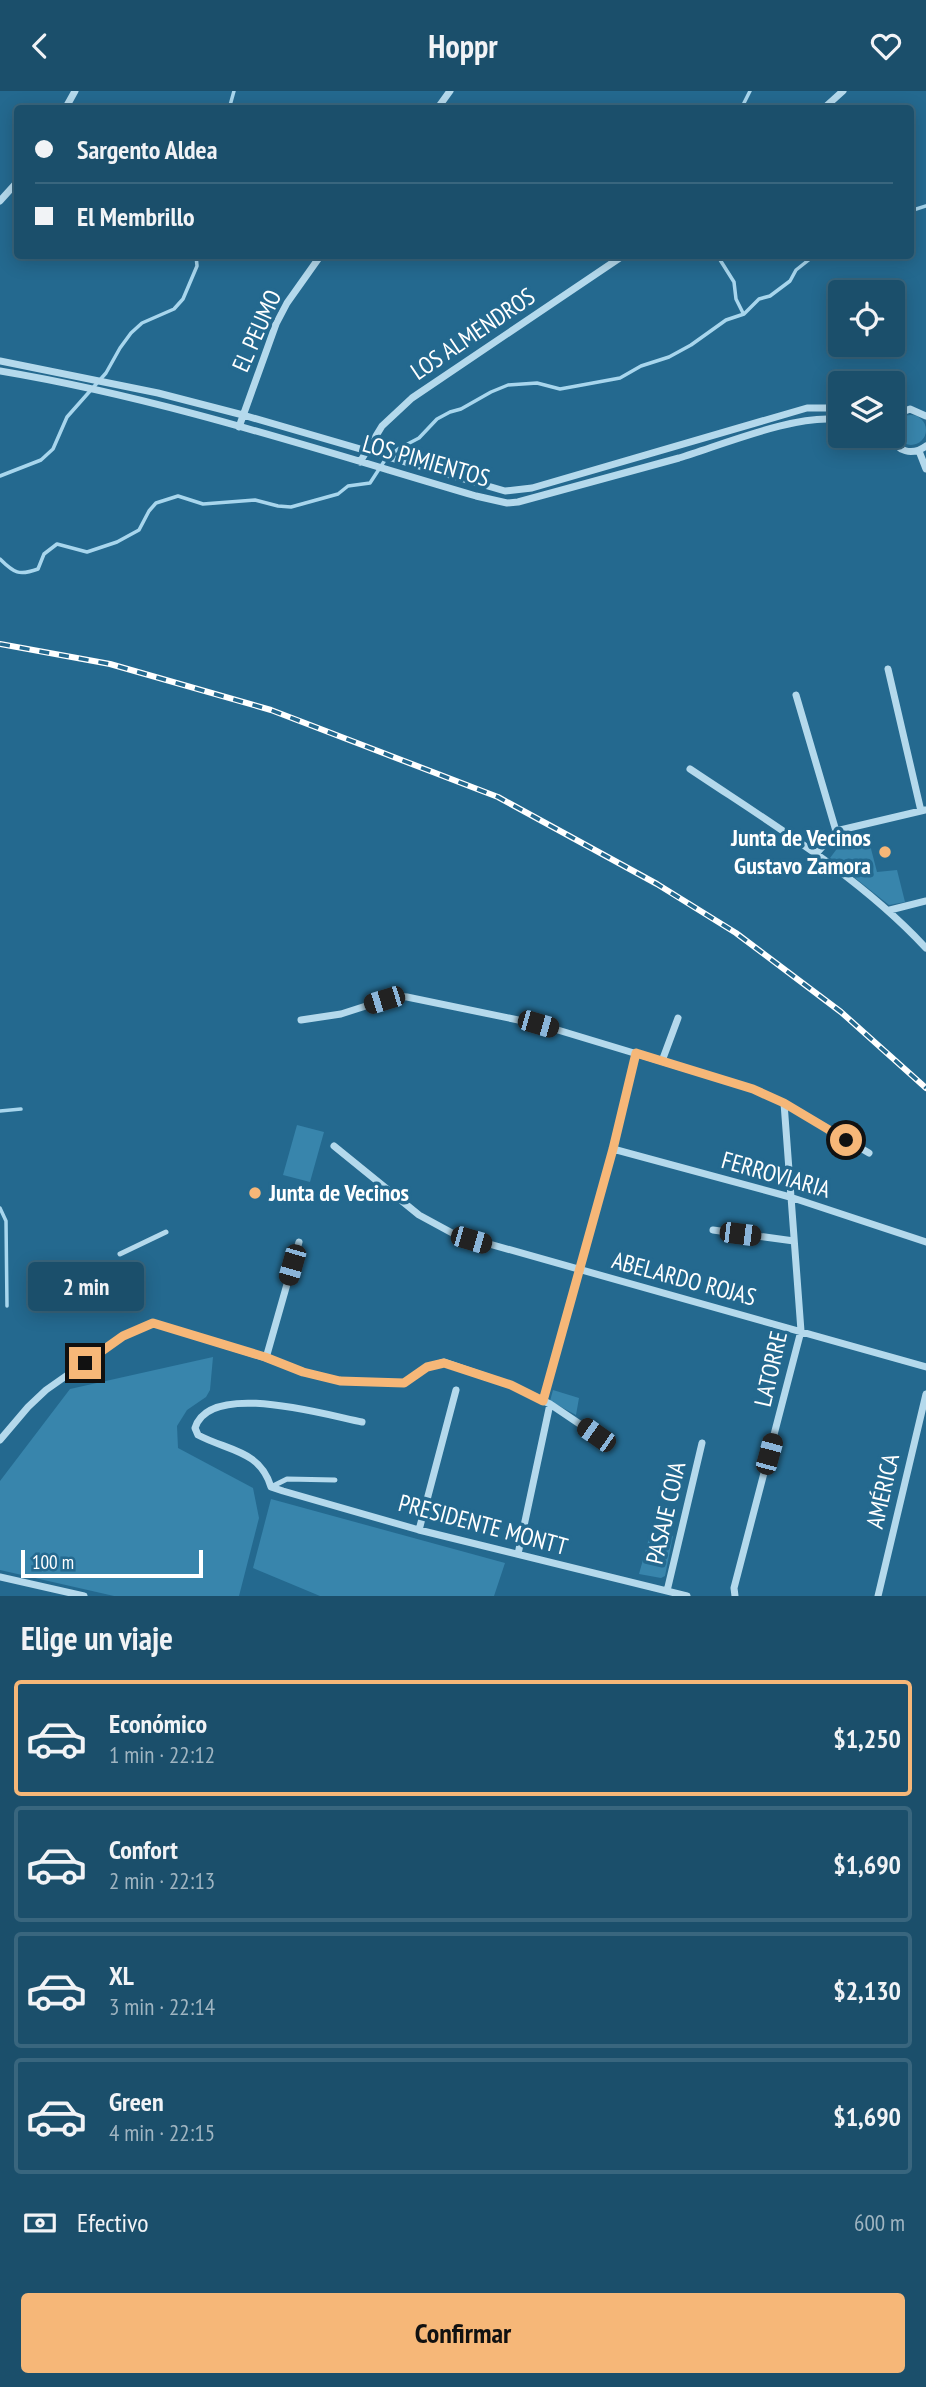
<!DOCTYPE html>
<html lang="es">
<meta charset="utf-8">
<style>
body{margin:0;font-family:"PT Sans Narrow",sans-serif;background:#245671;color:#f1f3f6;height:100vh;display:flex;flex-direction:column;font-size:26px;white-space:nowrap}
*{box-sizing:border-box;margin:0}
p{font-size:23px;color:#a0b5c1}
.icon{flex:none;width:38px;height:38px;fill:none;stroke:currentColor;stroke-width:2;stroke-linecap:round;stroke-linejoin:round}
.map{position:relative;height:1505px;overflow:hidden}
.side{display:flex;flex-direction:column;background:#1b4f6b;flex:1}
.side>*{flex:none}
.top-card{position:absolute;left:14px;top:14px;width:900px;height:154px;border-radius:7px;box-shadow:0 4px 18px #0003,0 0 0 2px #39667e;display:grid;align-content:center;height:154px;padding:0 21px;background:#1b4f6b}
.tools{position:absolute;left:828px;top:189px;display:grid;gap:14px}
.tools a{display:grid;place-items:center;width:77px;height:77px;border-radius:7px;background:#1b4f6b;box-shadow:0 4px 18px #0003,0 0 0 2px #39667e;font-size:35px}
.scale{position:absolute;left:21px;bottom:18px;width:182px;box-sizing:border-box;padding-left:7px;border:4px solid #fff;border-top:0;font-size:19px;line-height:24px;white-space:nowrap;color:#fff;-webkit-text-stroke:5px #24698f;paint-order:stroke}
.end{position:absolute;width:32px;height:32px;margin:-16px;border:9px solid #f6b778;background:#111;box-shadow:0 0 0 4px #111}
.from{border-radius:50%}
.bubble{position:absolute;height:49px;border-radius:7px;background:#1b4f6b;box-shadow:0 4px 18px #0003,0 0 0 2px #39667e;font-size:23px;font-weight:600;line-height:49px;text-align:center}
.car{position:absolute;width:21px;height:42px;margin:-21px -10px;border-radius:9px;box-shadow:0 0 5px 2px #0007;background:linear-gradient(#222 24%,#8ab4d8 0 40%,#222 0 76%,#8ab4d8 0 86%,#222 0)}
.top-card b{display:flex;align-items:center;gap:24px;height:66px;font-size:26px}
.top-card b+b{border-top:2px solid #39667e}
.top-card i{width:18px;height:18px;background:#f1f3f6}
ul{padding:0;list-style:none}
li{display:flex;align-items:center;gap:21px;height:116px;margin:0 14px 10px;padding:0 7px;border:4px solid #39667e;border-radius:7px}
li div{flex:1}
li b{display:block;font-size:26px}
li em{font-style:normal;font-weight:600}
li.current{border-color:#f6b778}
li>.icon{width:63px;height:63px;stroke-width:1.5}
h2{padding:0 21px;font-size:32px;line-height:84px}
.pay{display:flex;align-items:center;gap:18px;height:77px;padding:0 21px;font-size:26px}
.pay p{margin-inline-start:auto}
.button{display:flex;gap:14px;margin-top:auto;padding:14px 21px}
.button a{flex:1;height:80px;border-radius:7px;background:#f6b778;color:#111;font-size:28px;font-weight:600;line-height:80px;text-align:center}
header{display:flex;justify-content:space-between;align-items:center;height:91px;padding:0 21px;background:#1b4f6b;font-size:32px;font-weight:600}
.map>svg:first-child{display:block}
.green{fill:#3885ac}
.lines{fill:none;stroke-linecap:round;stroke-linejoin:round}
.stream{stroke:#a8d6ed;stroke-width:3.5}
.lane{stroke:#b4d9ec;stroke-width:5}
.street{stroke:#b4d9ec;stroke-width:7}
.rail-casing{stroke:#fff;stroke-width:6}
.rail{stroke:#24698f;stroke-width:3.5;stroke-dasharray:10;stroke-linecap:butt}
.route{stroke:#f6b778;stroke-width:9}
.poi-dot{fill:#f6b778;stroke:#24698f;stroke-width:2.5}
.labels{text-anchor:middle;stroke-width:7;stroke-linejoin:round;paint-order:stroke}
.street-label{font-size:24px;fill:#fff;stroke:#24698f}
.poi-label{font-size:24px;font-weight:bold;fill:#fff;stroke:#24698f;text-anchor:end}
</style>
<header><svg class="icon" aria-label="back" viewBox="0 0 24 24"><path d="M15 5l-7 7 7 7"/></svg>Hoppr<svg class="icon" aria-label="heart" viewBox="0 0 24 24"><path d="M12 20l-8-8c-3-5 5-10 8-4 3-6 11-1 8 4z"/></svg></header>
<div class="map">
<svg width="926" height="1505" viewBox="0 0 926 1505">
<rect width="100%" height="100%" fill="#24698f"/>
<!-- green -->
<path class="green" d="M896 339a15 15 0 1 1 30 0a15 15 0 1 1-30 0Z
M869,750L877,781L897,779L905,811L889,814L830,767L842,751Z
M297,1034L324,1041L310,1091L283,1084Z
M213,1266L210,1299L206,1306L187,1319L177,1335L178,1357L253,1397L259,1427L239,1505H114L0,1479V1390L70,1298Z
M553,1299L579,1307L576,1324L550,1310Z
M271,1408L505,1472L494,1505H320L253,1477Z
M651,1440L673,1445L665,1485L661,1487L639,1483Z"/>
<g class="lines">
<!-- stream -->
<path class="stream" d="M229,18L234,0
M741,18L750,0
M910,120L926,115
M717,164L734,191L736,208L743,222
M0,385L41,369L53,358L67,326L106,282L120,257L131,242L142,232L174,218L183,208L197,175L196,164
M0,468C14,482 19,485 38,478L44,463L57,453L87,461L117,451L139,439L149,420L156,412L178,405L203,413L255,409L278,415L291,416L338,403L348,395L370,392L385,369L398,358L419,347L437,328L450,321L461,318L491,301L508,294L537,292L560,298L582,294L620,287L641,275L669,266L691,254L726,229L744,223L759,208L770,205L790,190L796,179L815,164
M0,1020L21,1018
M0,1117L6,1130L7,1215"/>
<!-- lane -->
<path class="lane" d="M120,1163L166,1141
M271,1396L287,1388L335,1389"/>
<!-- street -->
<path class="street" d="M65,18L75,0
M437,18L450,0
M823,18L843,0
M0,110L18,90
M0,270L158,302L243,324L505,400L532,397L807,317H840
M0,280C162,307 319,359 476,405L507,412L518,411C572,396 626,382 679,367C722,354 798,322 840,329
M892,330L897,323L910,318L926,325
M239,336L276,233L287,212L321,164
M891,345C897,361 912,365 926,355
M919,360L926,378
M360,371L382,335L412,307L624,164
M888,578L921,720
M796,604L836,740
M690,678C772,733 859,785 926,857
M816,763L836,740L925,719
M890,819L926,810
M301,929L341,923L397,905L407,906L538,933L753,998L784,1012L869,1062
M662,970L678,927
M334,1055L419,1124L454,1143L926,1276
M613,1058L790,1106L926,1151
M713,1139L794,1150
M266,1267L299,1151
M543,1310L613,1058L636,962
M362,1331C326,1324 209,1289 195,1337L198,1344C228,1360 260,1359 271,1396L283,1400L419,1439L687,1505
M0,1349L28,1316L46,1299L123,1245L153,1232L266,1267L303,1281L340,1290L404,1292L427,1276L444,1271L511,1294L550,1313L596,1344
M419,1439L456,1299
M518,1463L550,1313
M0,1486L84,1505
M667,1500L702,1352
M735,1505L734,1497L801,1240L784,1012
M878,1505L926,1303"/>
<defs>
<path id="rail" d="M0,553L110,573L271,619L498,706L657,793L736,842L841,921L926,997"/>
</defs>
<!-- rail casing -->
<use href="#rail" class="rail-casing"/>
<!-- rail -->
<use href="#rail" class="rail"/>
</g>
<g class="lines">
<!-- route -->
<path class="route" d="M85,1272L123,1245L153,1232L265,1266L303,1281L340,1290L404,1292L427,1276L444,1272L511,1294L543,1310L613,1058L636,962L753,998L784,1012L846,1049"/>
</g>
<!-- markers -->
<g class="poi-dot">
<circle cx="885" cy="761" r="7"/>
<circle cx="255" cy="1102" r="7"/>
</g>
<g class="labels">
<!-- street labels -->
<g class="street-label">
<text transform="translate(257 240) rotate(-66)" y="8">EL PEUMO</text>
<text transform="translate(473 243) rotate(-34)" y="8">LOS ALMENDROS</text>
<text transform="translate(426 370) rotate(16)" y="8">LOS PIMIENTOS</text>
<text transform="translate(776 1084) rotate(16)" y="8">FERROVIARIA</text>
<text transform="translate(684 1188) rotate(15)" y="8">ABELARDO ROJAS</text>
<text transform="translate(771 1278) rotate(-77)" y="8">LATORRE</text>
<text transform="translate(883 1400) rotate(-77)" y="8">AMÉRICA</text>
<text transform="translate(666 1422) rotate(-77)" y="8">PASAJE COIA</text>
<text transform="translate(483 1434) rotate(15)" y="8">PRESIDENTE MONTT</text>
</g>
<!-- poi labels -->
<g class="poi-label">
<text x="871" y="755">Junta de Vecinos<tspan x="871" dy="28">Gustavo Zamora</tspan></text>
<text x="269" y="1110" text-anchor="start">Junta de Vecinos</text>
</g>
</g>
</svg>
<div class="tools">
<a><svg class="icon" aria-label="locate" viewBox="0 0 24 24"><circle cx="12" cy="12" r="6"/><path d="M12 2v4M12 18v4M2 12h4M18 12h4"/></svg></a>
<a><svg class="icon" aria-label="layers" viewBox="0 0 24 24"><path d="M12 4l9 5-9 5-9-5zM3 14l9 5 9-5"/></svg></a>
</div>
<div class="scale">100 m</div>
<i class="end from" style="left:846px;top:1049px"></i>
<i class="end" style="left:85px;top:1272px"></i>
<div class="bubble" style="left:28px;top:1171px;width:116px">2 min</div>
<i class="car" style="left:384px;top:909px;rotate:253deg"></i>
<i class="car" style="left:538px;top:933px;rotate:106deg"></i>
<i class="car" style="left:740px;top:1143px;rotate:97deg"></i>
<i class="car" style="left:471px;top:1149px;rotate:106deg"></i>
<i class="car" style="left:292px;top:1174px;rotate:196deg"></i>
<i class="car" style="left:596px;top:1344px;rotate:305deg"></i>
<i class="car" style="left:769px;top:1363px;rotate:15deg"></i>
<div class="top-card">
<b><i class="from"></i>Sargento Aldea</b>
<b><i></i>El Membrillo</b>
</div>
</div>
<section class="side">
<h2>Elige un viaje</h2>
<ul>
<li class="current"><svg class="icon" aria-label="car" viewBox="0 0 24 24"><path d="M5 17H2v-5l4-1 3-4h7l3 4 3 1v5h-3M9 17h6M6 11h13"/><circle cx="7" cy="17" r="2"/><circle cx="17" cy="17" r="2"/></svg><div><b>Económico</b><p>1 min · 22:12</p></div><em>$1,250</em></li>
<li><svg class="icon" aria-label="car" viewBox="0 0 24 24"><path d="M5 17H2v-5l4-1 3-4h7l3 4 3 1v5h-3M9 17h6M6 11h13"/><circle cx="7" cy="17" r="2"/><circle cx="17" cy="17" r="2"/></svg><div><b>Confort</b><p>2 min · 22:13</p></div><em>$1,690</em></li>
<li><svg class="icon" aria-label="car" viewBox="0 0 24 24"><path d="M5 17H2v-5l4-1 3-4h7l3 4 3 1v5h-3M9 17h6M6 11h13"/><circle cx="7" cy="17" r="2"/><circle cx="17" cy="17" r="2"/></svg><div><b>XL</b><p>3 min · 22:14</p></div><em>$2,130</em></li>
<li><svg class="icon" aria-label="car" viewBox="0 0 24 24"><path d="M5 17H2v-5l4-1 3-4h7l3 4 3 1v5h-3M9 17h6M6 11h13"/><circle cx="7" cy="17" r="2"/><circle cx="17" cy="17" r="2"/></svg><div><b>Green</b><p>4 min · 22:15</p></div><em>$1,690</em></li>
</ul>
<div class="pay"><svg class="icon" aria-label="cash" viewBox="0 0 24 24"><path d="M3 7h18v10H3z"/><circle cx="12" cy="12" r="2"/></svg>Efectivo<p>600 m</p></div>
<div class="button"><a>Confirmar</a></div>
</section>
